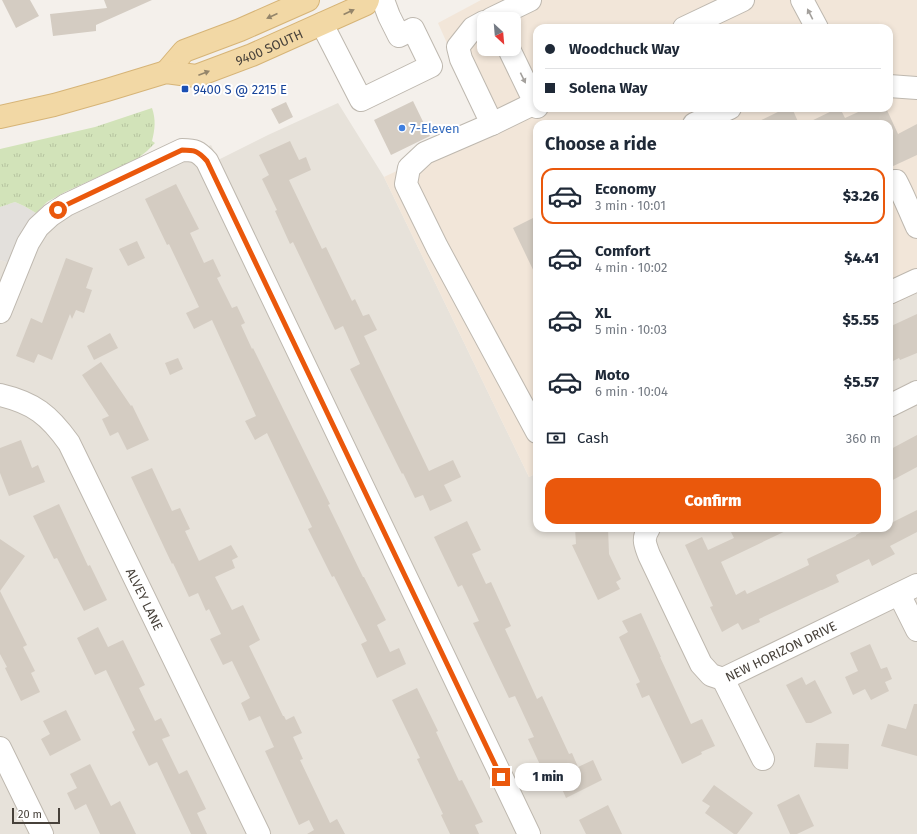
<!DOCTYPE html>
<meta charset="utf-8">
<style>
body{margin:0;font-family:"Fira Sans",sans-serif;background:#f2f2f3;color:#1f2937;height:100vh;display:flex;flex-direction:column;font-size:15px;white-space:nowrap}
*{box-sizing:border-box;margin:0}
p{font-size:13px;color:#747a83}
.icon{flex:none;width:22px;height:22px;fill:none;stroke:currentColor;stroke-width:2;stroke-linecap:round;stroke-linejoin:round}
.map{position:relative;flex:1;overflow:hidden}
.drawer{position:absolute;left:533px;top:120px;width:360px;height:412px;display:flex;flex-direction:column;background:#fff;border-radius:12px;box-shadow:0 2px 6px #0003}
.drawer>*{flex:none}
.guide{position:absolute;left:533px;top:24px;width:360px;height:88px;border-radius:12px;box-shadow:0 2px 6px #0003;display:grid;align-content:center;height:88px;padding:0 12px;background:#fff}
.needle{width:26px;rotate:154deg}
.controls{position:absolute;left:477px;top:12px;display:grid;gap:8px}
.controls a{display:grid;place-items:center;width:44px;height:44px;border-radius:8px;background:#fff;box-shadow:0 2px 6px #0003;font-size:20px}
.scale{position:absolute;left:12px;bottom:10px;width:48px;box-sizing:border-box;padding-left:4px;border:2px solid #47413a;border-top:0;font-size:11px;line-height:14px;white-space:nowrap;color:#47413a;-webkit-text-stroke:3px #fff;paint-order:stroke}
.end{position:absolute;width:18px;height:18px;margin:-9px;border:5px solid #ea580c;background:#fff;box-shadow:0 0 0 2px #fff}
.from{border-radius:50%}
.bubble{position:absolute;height:28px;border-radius:12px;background:#fff;box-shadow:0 2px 6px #0003;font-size:13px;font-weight:800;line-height:28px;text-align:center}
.guide b{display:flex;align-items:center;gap:14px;height:38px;font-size:15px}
.guide b+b{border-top:1px solid #e0e1e3}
.guide i{width:10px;height:10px;background:#1f2937}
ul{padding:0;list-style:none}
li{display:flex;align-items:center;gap:12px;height:56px;margin:0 8px 6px;padding:0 4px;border:2px solid transparent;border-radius:12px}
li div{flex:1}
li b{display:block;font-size:15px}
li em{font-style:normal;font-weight:800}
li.active{border-color:#ea580c}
li>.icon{width:36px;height:36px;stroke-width:1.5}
h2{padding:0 12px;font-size:18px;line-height:48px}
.pay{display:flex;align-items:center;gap:10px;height:44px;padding:0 12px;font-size:15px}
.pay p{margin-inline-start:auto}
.button{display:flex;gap:8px;margin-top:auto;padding:8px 12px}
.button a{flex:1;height:46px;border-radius:12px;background:#ea580c;color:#fff;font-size:16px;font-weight:800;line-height:46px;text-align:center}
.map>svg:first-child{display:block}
.residential{fill:#e7e2da}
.commercial{fill:#f2e6d9;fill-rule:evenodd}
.industrial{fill:#e3e0dc}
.grass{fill:url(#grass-tufts)}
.building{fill:#d4ccc2}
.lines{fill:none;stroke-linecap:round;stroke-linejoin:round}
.minor-casing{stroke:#beb8af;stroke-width:24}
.major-casing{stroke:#d6b477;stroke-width:24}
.minor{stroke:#fff;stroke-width:22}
.major{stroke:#f2d8a5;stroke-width:22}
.oneway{fill:#94856a}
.oneway2{fill:#a3a09c}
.route{stroke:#ea580c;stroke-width:5}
.transit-dot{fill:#1a4fb4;stroke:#fff;stroke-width:1.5}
.shop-dot{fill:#3f7fe0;stroke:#fff;stroke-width:1.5}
.labels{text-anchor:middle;stroke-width:4;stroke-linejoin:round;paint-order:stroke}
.street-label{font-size:13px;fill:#47413a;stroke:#fff}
.transit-label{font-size:13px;fill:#164399;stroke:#fff;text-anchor:start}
.shop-label{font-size:13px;fill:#366cbe;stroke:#fff;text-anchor:start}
</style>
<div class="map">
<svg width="917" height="834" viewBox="0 0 917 834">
<defs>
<pattern id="grass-tufts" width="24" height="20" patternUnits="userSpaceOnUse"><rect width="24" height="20" fill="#d2e3b9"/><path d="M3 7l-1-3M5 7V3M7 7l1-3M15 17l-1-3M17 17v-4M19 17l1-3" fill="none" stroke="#b6c4a0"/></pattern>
</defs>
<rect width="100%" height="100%" fill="#f4f0eb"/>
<!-- residential -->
<path class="residential" d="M338,103L384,177L529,477L537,473V528H889V307L917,293V834H0V260L28,269L37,248L53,224L107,195L211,145L218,160L268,135Z"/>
<!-- commercial -->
<path class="commercial" d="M481,0H917V293L889,307V124H537V473L529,477L384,177L485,129L438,23ZM484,19H514V49H484ZM537,28H889V108H537Z"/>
<!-- industrial -->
<path class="industrial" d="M15,202L24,206L36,213L22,235L9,263L0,260V207Z"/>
<!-- grass -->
<path class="grass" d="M152,108C156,120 155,129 152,141L155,143L147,151L137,159L65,192L47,202L36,213L24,206L15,202L0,207V149L95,127Z"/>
<!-- building -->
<path class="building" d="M2,0H30L39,16L16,28Z
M104,0H152L96,25V31L53,36L50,14L107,8Z
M413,101L430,136L391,155L374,120Z
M286,102L293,117L279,124L271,109Z
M786,108H792L799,124H753Z
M838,108H840L845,118L867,108H886L898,134L917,124V155L889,168V124H805Z
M290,141L299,160L306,157L311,170L289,180L322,249L326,247L352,301L355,299L363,316L369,314L377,330L364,336L429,471L453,460L461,477L444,485L452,501L430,511L423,495L415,498L403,473L402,474L350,369L360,364L343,326L335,330L293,242L290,244L275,211L277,210L262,179L269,175L259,155Z
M176,184L199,229L190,233L204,263L213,259L221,276L217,278L232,308L237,306L245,323L241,325L252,349L253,348L330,504L328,505L363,577H364L386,620L377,625L390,652L399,648L406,664L377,678L361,644L367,641L334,576L332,577L308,529L312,527L267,433L255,440L245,421L256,416L212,320L194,329L186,313L199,307L169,244L167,245L145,199Z
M537,216V278L513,228Z
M137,241L145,258L128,266L119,249Z
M66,258L93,268L86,288L92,290L84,313L76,310L72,319L70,314L52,360L38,354L34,363L16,356L31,318L42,323Z
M917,314V353L900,360L899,358L889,363V327Z
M110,333L118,348L94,360L87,346Z
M178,358L183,369L170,375L165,363Z
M101,362L131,406L132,405L149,440L127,450L118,432L110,436L102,419L109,416L82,375Z
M917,435V467L889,482V450Z
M21,440L32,468L38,465L45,482L9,496L0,473V448Z
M152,468L172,511L180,508L190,529L185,531L199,561L231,545L238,557L232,560L235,568L215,577L232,610L243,605L260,640L249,646L283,716H284L286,720L294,716L302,733L293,737L303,759L300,760L330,823L337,819L345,834H307L314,830L309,820L299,825L265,751L274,747L260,716L249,721L241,703L250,698L232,661L223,665L210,639L221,634L209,609L206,611L198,593L189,597L173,563L172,564L131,477Z
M59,504L88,566L90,565L107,600L84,611L57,558L54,559L33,516Z
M917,510V532L890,546L895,554L872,566L869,559L836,575L839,582L822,590H821L759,619L760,622L742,630L738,623L722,632L710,607L713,606L685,545L702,537L708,550L734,538L729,528H792L721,562L736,595L745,590L747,594L809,565L807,559L856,536V535L869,528H889V524Z
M467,521L481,550L472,554L486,584L491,582L511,626L505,629L537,699L542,696L569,754L572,753L578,767L593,760L602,780L566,798L558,780L549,784L528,739L534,737L515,696L509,698L473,623L479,621L462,585L458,587L434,537Z
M575,528H608L609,554L621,579L616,582L620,589L598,600L572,545L576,544Z
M0,539L25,556L0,591L27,645L23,647L35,671L31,673L40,692L21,701L5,668L7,667L0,654Z
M641,613L661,657H660L691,724L702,719L715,746L701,752L702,754L682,764L649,695L642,698L636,684L640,682L619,637L628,632L622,621Z
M98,627L108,647L123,640L145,685L139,688L155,721L161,718L170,736L162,739L179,774L187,770L206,809L197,813L207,834H191L157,762L149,766L132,732L135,730L106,670L95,675L77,638Z
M870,644L881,669L887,667L892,679L885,682L889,691L871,700L865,689L853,695L845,677L858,671L850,653Z
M802,677L806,685L815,680L832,713L811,723H806L786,685Z
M417,688L438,731L436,732L459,781L462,780L483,822L475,825L479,834H450L441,815L443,814L417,759L420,758L392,700Z
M914,704H917V756L881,746L888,724L906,729Z
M66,710L81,740L50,756L41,739L50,734L43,721Z
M816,743L849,744L848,769L814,767Z
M90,764L111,806L120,801L136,834H100L86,804L75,810L67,793L77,788L70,774Z
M714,785L753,813L737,834H734L705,813L710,806L702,801Z
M799,794L814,826L797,834H790L777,805Z
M608,805L622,834H586L579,820Z"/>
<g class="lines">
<defs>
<g id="minor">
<path d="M802,0L817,28"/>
<path d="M491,19L530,0"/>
<path d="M484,22L473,28L458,47L461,59L492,124"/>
<path d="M322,24L361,100L431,66L413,29L399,36L389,16L383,0"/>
<path d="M684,28L743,0"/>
<path d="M509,49L537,107"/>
<path d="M889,86L917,88"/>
<path d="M537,102L492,124L425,153L409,168L406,184L437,247L537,432"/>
<path d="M694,124L730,108"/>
<path d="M889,182L896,181C904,196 910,212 917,227"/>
<path d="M889,293L917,280"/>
<path d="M0,312L28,243L38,227L51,215L66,205L182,150C195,150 198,151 207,161L529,834"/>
<path id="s1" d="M0,395C34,403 49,415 69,443L259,834"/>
<path d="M889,406L917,392"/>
<path id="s2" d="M649,528C642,539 645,544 649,555L701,664L711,675L723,679L917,585"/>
<path d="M899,594L917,630"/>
<path d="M723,679L763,759"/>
<path d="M0,748L42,834"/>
</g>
<g id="major">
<path d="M166,72L184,51L240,30L308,0"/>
<path id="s3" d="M0,117L54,105L107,90L166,72L196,76L252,55L366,4L368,0"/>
</g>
</defs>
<!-- minor casing -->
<use href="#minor" class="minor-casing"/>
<!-- major casing -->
<use href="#major" class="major-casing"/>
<!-- minor -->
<use href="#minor" class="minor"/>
<!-- major -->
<use href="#major" class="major"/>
</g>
<!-- one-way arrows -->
<defs><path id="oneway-solid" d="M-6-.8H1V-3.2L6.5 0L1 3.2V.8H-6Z"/></defs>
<g class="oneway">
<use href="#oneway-solid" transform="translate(349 12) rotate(-25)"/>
<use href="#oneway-solid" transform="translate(272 16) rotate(156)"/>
<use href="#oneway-solid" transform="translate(204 73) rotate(-21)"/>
</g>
<g class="oneway2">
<use href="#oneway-solid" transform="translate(810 14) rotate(-117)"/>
<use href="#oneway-solid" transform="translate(523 78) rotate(64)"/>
</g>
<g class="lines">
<!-- route -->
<path class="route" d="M58,210L66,205L182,150C195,150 198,151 207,161L501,777"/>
</g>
<!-- markers -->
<rect class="transit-dot" x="181" y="85" width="8" height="8" rx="2"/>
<circle class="shop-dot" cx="402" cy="128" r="4"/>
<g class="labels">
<!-- street labels -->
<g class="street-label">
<text dy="5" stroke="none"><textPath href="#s3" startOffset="281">9400 SOUTH</textPath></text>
<text dy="5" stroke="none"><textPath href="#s1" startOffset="260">ALVEY LANE</textPath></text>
<text dy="5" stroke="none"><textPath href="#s2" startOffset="241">NEW HORIZON DRIVE</textPath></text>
</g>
<!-- transit labels -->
<g class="transit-label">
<text x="193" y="94">9400 S @ 2215 E</text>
</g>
<!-- shop labels -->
<g class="shop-label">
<text x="410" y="133">7-Eleven</text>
</g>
</g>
</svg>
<div class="controls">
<a><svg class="needle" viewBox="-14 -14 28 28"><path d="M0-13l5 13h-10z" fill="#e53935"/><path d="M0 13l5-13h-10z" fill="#747a83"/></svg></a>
</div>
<div class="scale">20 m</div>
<i class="end from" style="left:58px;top:210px"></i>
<i class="end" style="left:501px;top:777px"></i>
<div class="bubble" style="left:515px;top:763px;width:66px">1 min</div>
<div class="guide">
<b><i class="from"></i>Woodchuck Way</b>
<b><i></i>Solena Way</b>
</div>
<section class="drawer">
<h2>Choose a ride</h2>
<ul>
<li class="active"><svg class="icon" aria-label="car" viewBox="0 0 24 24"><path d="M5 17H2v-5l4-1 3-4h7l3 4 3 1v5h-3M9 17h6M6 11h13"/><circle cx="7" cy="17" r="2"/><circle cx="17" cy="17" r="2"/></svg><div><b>Economy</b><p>3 min · 10:01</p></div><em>$3.26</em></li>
<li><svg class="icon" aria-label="car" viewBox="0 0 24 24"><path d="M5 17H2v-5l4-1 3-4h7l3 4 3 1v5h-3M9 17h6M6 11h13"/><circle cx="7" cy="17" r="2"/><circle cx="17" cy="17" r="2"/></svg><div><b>Comfort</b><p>4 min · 10:02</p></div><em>$4.41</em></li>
<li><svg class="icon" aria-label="car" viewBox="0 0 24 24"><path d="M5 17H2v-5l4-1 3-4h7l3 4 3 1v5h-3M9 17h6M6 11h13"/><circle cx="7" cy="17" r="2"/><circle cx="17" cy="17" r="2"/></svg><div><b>XL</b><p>5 min · 10:03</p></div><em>$5.55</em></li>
<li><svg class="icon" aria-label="car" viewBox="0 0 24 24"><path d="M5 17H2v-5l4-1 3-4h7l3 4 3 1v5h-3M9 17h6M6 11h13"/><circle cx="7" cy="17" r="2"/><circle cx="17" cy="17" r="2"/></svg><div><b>Moto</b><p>6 min · 10:04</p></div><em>$5.57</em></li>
</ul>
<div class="pay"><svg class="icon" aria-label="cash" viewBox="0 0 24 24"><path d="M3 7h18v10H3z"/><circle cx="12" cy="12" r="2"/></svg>Cash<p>360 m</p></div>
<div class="button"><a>Confirm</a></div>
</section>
</div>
